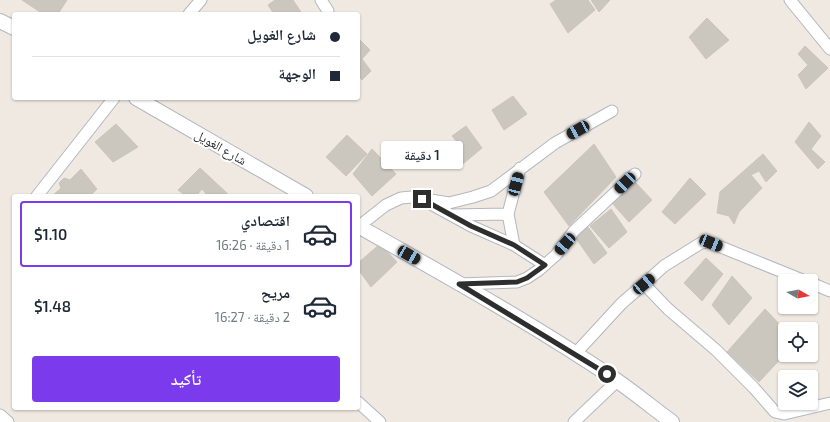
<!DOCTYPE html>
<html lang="ar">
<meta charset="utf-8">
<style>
body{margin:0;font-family:"Exo 2","Noto Naskh Arabic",sans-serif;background:#f6f6f7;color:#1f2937;direction:rtl;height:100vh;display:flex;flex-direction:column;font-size:15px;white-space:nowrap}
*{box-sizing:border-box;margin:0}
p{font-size:13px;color:#747a83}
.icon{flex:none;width:22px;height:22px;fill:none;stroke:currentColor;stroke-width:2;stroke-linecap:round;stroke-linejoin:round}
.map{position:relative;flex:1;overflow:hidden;direction:ltr}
.panel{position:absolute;left:12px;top:194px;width:348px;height:216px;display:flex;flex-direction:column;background:#fff;border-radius:4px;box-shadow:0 1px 3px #0004;direction:rtl}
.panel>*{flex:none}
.top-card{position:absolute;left:12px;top:12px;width:348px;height:88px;border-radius:4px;box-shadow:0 1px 3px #0004;direction:rtl;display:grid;align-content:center;height:88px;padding:0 20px;background:#fff}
.needle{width:26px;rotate:99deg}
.controls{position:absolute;left:778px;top:274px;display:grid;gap:8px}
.controls a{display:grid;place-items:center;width:40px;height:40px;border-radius:4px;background:#fff;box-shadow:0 1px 3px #0004;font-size:20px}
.end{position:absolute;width:18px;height:18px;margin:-9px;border:5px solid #2e2e2e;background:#fff;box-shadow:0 0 0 2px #fff}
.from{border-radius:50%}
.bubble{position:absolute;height:28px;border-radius:4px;background:#fff;box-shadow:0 1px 3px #0004;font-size:13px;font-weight:600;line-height:28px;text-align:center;direction:rtl}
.car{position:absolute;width:12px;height:24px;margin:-12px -6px;border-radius:5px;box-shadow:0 0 3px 1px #0007;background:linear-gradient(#222 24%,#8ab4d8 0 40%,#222 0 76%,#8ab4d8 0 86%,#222 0)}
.top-card b{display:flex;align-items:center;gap:14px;height:38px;font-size:15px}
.top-card b+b{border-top:1px solid #e0e1e3}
.top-card i{width:10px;height:10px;background:#1f2937}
ul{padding:7px 0 0;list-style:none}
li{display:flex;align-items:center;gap:12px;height:66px;margin:0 8px 6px;padding:0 12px;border:2px solid transparent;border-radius:4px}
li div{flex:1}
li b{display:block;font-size:15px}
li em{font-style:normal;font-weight:600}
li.active{border-color:#7c3aed}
li>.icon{width:36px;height:36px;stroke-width:1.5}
.primary-button{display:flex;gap:8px;margin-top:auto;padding:8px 20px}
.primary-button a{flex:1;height:46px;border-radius:4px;background:#7c3aed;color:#fff;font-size:16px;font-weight:600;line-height:46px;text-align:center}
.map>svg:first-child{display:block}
.building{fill:#cbc7bf;stroke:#cbc5ba}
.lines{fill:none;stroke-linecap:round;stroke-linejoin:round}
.minor-casing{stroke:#b4b7c1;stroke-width:13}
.tertiary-casing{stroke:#b4b7c1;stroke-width:16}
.minor{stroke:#fff;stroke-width:11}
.tertiary{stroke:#fff;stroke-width:14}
.route{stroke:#2e2e2e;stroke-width:5}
.labels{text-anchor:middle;stroke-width:4;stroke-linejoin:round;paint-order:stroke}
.street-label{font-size:13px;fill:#2e2e2e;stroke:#fff}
</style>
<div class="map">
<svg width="830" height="422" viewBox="0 0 830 422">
<rect width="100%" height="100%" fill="#efe9e1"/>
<!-- building -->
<path class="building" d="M22,0H67L58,14H43Z
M275,0H293L301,12L298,14H274L268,5Z
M556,0H588L595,10L568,33L550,4Z
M591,0H610L599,12Z
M707,18L729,40L706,59L689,37Z
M360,40L370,50L362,59L371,71L362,80L358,75V43Z
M805,46L828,68L806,89L798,75L808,65L798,54Z
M513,96L527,114L504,130L492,110Z
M809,122L821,136L811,149L825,162L818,169L795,142Z
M116,124L138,147L113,162L95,142Z
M466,126L482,148L458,168L445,152L457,142L452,136Z
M347,135L367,154L346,176L326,157Z
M594,144L616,177L569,226L544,192Z
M372,149L396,174L372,196L353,174Z
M763,154L777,171L766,182L759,171L751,175L762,188L739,212L734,224L729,216L717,213L720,192Z
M200,168L229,195V196H206L207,195L202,189L196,196H186L178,190Z
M81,169L97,189L90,196H52L61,188L59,183L64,178L70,180Z
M690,178L706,194L675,224L662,212Z
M635,182L652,200L629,222L612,203Z
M611,209L627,232L609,248L590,226Z
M588,227L607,253L594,264L575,237Z
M380,244L397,262L371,287L358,269V263Z
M706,258L723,274L702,301L684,283Z
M732,276L752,298L729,325L712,305Z
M765,309L785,330V354L759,382L727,352Z"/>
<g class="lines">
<defs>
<path id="minor" d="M321,0L328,11
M790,0L830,49
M189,14L201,0
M37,196L114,98
M429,203L471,226L514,245L545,265
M451,215L508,214
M358,227L386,205L401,198L412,197L449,203L473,197L491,191L555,143L612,111
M514,245L508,214L520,168
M811,283L830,291
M459,284L517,282L527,278L539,270L556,255L574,231L635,174
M644,284L668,309L716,350L754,388L775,412L784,414L830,403
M575,354L622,303L644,284L664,266L701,243L706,242L711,243L805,281
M358,402L380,422
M0,415L8,422
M574,422L617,381"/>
<path id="tertiary" d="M0,21L14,28
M136,98L306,196
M358,226C445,275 533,324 616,380C635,393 653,408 672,422"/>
</defs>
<!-- minor casing -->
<use href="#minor" class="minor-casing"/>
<!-- tertiary casing -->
<use href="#tertiary" class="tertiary-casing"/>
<!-- minor -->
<use href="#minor" class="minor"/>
<!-- tertiary -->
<use href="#tertiary" class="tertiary"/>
</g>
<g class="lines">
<!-- route -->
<path class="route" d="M422,199L471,226L514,245L545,265L527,278L517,282L459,284L607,374"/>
</g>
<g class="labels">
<!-- street labels -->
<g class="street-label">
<text transform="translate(221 147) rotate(30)" y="5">شارع الغويل</text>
</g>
</g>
</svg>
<div class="controls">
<a><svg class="needle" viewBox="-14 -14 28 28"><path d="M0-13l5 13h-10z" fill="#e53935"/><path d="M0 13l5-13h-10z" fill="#747a83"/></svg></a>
<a><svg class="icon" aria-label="locate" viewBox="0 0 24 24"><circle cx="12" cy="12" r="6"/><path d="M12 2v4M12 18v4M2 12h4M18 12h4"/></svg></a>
<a><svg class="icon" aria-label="layers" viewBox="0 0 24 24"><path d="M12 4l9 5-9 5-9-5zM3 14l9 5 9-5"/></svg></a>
</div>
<i class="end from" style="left:607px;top:374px"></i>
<i class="end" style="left:422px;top:199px"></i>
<div class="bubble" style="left:381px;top:141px;width:82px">1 دقيقة</div>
<i class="car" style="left:578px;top:130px;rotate:241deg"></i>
<i class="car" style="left:625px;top:183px;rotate:226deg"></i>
<i class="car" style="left:516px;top:184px;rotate:15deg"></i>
<i class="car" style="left:711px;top:243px;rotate:112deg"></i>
<i class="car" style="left:565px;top:244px;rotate:221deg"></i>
<i class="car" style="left:409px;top:255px;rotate:120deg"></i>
<i class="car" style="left:644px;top:284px;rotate:50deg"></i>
<div class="top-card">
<b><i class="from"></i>شارع الغويل</b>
<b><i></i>الوجهة</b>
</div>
<section class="panel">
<ul>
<li class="active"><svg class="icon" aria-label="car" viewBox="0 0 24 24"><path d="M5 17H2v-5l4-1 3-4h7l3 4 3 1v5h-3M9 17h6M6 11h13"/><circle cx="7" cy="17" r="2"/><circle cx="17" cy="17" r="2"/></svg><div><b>اقتصادي</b><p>1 دقيقة · 16:26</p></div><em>$1.10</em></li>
<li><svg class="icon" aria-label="car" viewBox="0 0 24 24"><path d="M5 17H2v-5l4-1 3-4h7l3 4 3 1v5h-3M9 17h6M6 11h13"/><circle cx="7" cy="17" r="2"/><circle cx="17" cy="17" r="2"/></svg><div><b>مريح</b><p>2 دقيقة · 16:27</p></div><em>$1.48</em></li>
</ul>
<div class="primary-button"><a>تأكيد</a></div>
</section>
</div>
